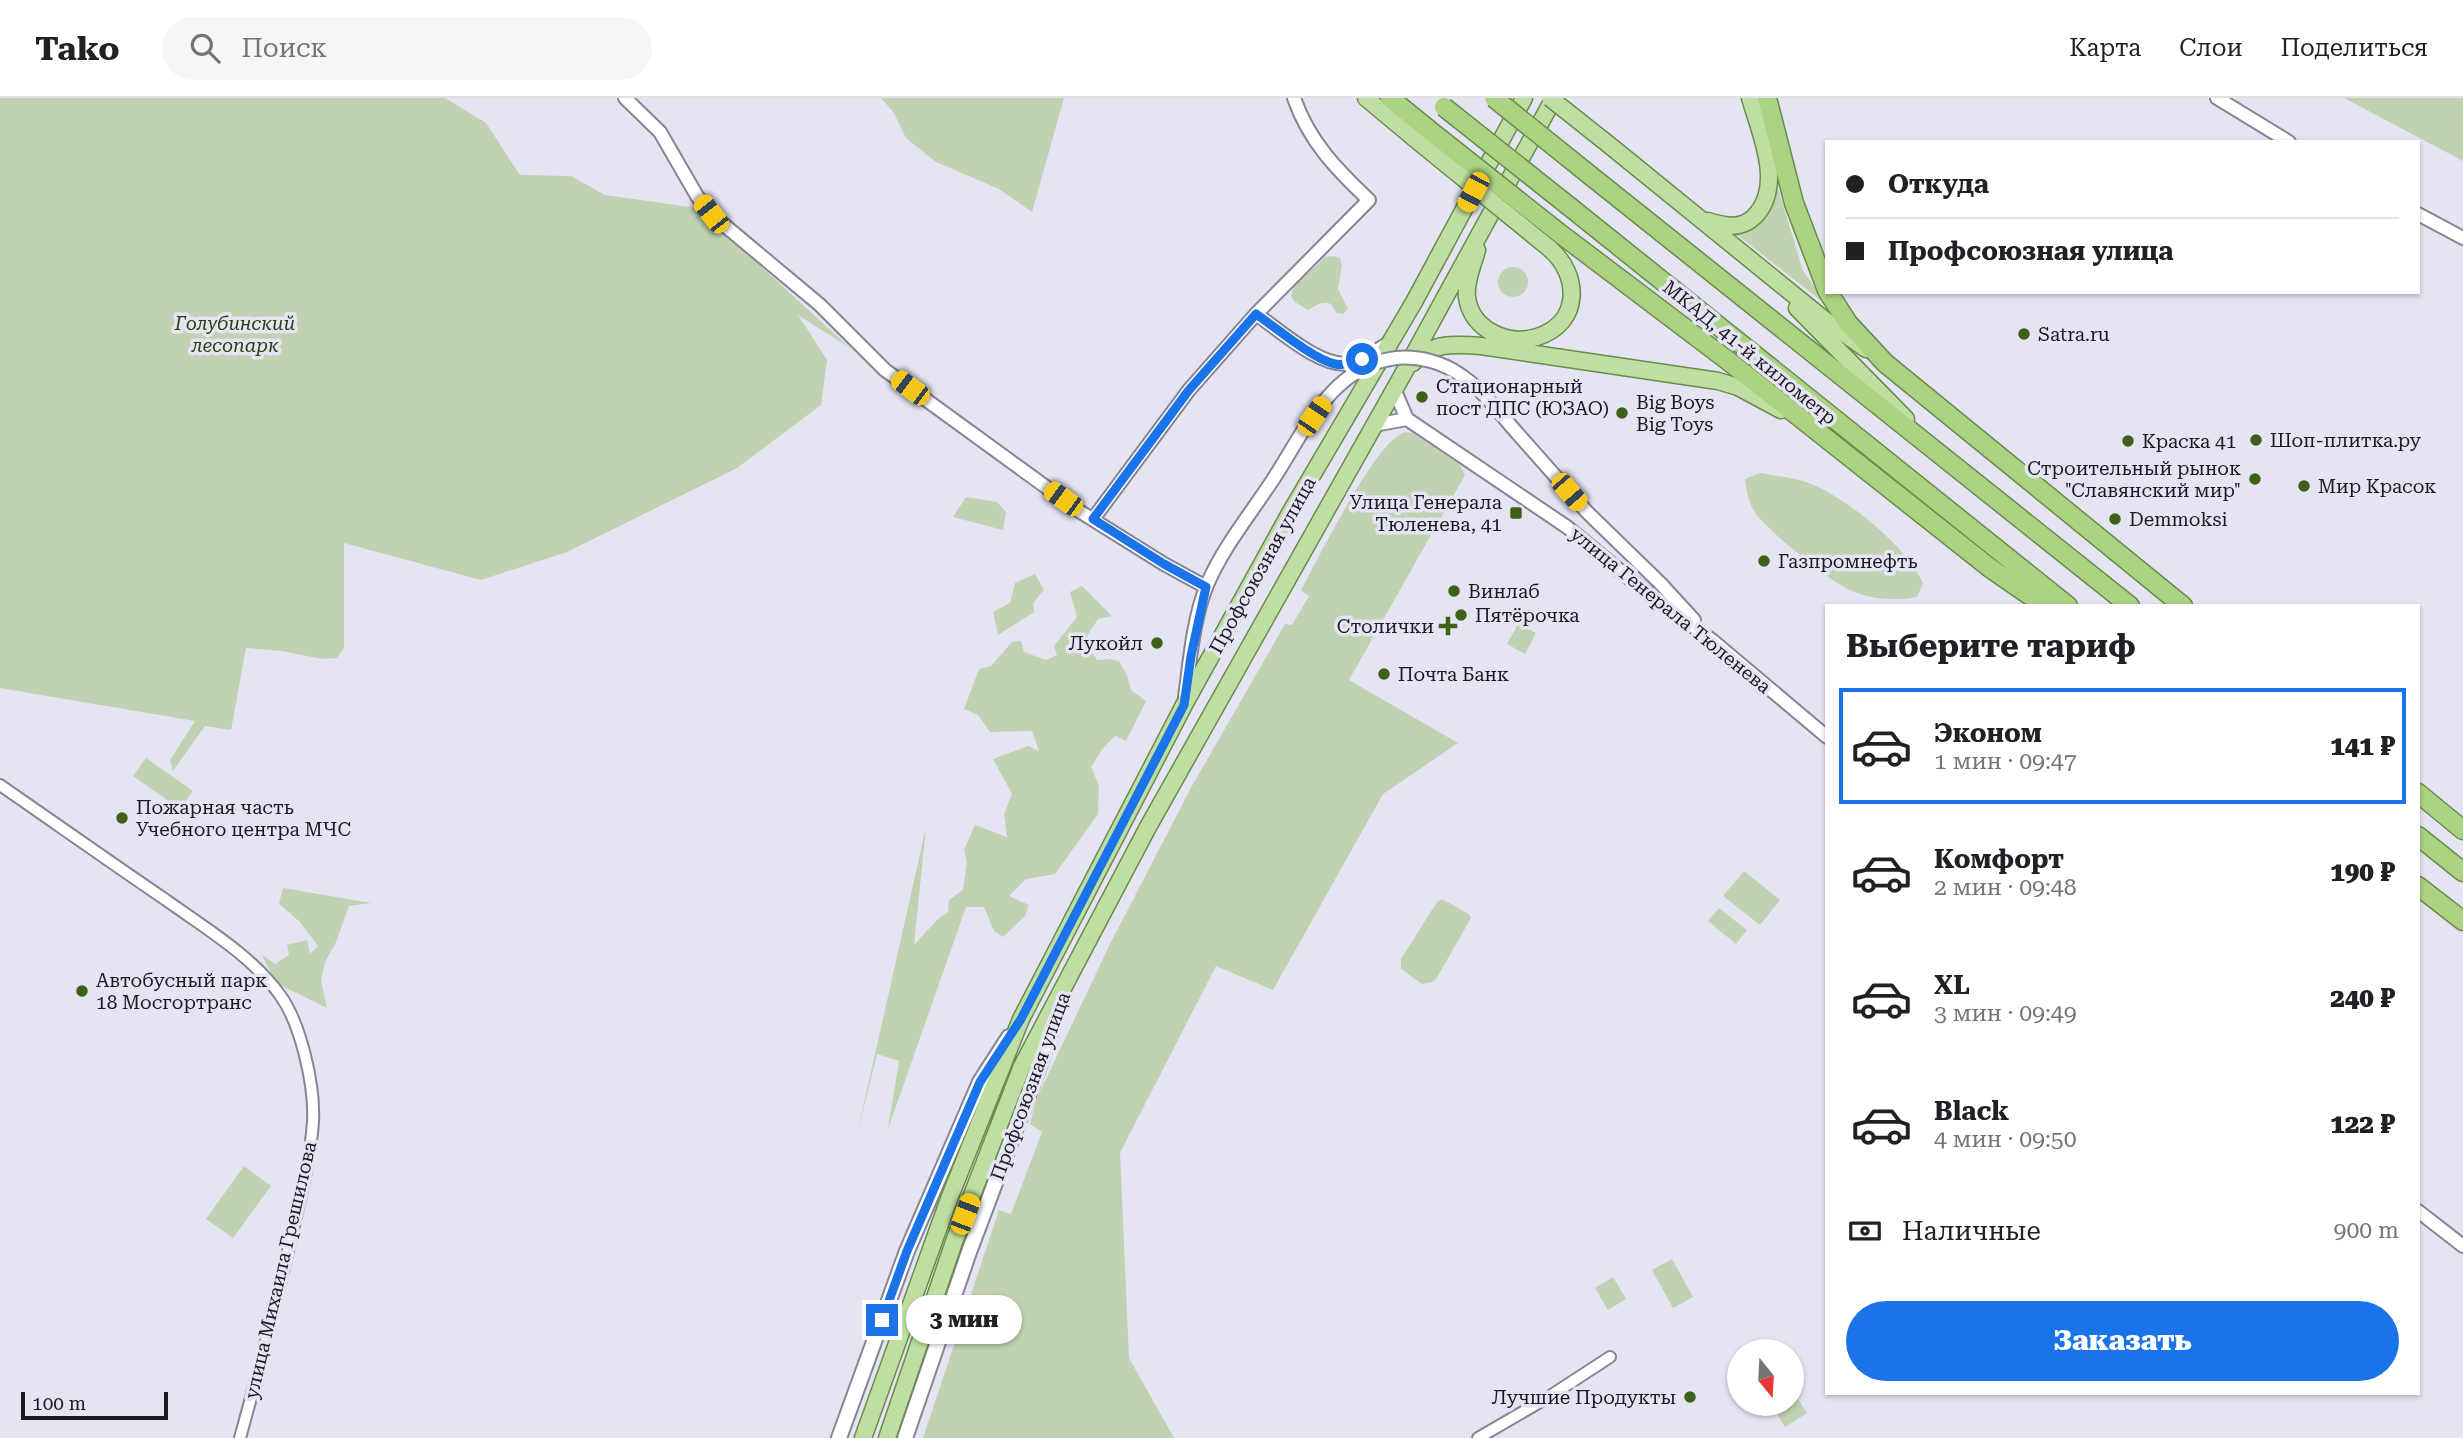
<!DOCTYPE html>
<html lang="ru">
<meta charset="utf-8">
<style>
body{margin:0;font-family:"Roboto Serif",serif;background:#f6f6f6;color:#202124;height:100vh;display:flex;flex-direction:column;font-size:26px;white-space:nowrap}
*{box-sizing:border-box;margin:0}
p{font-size:23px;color:#757577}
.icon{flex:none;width:38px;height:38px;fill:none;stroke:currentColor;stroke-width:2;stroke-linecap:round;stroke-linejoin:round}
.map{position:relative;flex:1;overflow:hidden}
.panel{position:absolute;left:1825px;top:506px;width:595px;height:791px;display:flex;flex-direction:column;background:#fff;border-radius:0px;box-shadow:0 2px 5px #0004}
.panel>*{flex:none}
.hud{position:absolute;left:1825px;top:42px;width:595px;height:154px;border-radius:0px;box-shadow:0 2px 5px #0004;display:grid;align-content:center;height:154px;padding:0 21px;background:#fff}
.needle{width:46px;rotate:162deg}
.buttons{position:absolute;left:1727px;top:1241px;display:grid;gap:14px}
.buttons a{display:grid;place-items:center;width:77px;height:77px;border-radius:50%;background:#fff;box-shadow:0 2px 5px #0004;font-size:35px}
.scale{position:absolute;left:21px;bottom:18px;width:147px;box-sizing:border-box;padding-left:7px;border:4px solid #1b1a20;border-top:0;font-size:19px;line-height:24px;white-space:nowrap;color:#1b1a20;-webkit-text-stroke:5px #e5e4f3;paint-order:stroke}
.end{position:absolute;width:32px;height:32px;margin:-16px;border:9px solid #1a73e8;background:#fff;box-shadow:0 0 0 4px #fff}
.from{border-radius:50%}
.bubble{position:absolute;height:49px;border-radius:24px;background:#fff;box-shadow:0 2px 5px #0004;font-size:23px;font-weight:800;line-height:49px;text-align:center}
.car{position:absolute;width:21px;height:42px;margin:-21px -10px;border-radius:9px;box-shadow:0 0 5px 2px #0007;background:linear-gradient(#f5c518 24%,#345 0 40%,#f5c518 0 76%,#345 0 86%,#f5c518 0)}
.hud b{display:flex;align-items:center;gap:24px;height:66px;font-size:26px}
.hud b+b{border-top:2px solid #e0e0e0}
.hud i{width:18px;height:18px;background:#202124}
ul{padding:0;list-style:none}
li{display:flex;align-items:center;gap:21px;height:116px;margin:0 14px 10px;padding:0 7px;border:4px solid transparent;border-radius:0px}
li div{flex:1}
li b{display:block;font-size:26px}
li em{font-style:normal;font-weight:800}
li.selected{border-color:#1a73e8}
li>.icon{width:63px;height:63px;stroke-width:1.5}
h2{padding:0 21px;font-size:32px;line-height:84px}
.pay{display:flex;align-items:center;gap:18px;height:77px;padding:0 21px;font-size:26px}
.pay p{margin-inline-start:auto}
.action{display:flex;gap:14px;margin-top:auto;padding:14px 21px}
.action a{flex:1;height:80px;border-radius:42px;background:#1a73e8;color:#fff;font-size:28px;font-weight:800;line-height:80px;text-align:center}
header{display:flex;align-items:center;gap:42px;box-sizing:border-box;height:98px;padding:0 35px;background:#fff;border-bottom:2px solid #e0e0e0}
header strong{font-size:33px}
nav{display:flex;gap:38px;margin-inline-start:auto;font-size:24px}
.search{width:490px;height:63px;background:#f6f6f6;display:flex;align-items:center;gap:18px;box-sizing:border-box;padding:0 24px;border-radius:38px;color:#757577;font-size:26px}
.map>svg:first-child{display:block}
.green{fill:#c0d2b2}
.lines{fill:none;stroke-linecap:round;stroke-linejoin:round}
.minor-casing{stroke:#868593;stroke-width:14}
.tertiary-casing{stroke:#868593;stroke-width:16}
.secondary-casing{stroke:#868593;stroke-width:18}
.primary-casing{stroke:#6a8b4c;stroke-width:19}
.trunk-casing{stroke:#6a8b4c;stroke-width:21}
.minor{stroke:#fff;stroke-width:10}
.tertiary{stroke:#fff;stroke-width:12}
.secondary{stroke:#fff;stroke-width:14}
.primary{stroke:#bfdea1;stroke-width:16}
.trunk{stroke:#aad382;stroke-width:18}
.tertiary-bridge-casing{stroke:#868593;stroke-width:16;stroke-linecap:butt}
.primary-bridge-casing{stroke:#6a8b4c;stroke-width:19;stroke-linecap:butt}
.trunk-bridge-casing{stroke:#6a8b4c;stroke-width:21;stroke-linecap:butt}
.tertiary-bridge{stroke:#fff;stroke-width:12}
.primary-bridge{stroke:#bfdea1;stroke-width:16}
.trunk-bridge{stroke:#aad382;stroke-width:18}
.route{stroke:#1a73e8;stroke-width:9}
.poi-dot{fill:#3e6118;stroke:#e5e4f3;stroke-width:2.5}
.labels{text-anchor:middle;stroke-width:7;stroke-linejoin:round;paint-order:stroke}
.park-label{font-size:19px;font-style:italic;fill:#294110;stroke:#e5e4f3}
.poi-label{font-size:19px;fill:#1b1a20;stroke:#e5e4f3;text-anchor:start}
.street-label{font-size:19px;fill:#1b1a20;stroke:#e5e4f3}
</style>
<header>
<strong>Tako</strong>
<div class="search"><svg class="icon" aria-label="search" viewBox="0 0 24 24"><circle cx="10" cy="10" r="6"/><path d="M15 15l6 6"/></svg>Поиск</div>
<nav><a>Карта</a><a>Слои</a><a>Поделиться</a></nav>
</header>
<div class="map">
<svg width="2463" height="1340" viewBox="0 0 2463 1340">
<rect width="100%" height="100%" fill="#e5e4f3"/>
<!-- green -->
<path class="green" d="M0,0H445L486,25L520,77L571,78L605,97L697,110L850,250L798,217L827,262L821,307L737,370L567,454L481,482L344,445V550L337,560L322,561L282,553L246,550L231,632L205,628L173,673L170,662L195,623L0,590Z
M881,0H1064L1032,114L999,91L936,64L906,40L894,15Z
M2344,0H2463V63Z
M1774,77L1803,173L1829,209L1735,135Z
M1333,158L1340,160L1342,168L1338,191L1348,211L1343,216L1336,215C1331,199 1320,205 1308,212L1295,204L1291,198C1295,178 1314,175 1324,159Z
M1498 184a15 15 0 1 1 30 0a15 15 0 1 1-30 0Z
M1405,334L1413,335L1460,367L1465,377L1349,582L1458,645L1383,696L1273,892L1216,868L1120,1055L1129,1260L1174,1340H923L999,1112L1011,1116L1042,1034L1030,1026L1036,1002L1111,844L1192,688L1285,526L1292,527L1309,498L1301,492C1319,460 1375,343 1405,334Z
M1760,375C1775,378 1794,379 1809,385C1847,400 1906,448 1923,485L1917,499C1896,503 1875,502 1854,494C1832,486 1771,435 1757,417C1748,405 1747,395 1745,381Z
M966,399L997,404L1006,414L1003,432L953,419Z
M1035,476L1044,492L1033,505L1034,514L998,537L993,514L1010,505L1015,485Z
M1082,488L1112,518L1098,521L1084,543L1097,562L1110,561L1119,563L1127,577L1131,592L1146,603L1126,643L1115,638L1103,650L1091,669L1099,688L1098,716L1055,776L1026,781L1009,798L1029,807L1025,818L1003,839L994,833L984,809H966L888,1031L899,963L877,956L856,1041L926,729L914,847L937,822L948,814L949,802L963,792L967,764L964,752L975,727L1007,739L1004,716L1012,696L993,661L1028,648L1039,653L1032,633L990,634L978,617L964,611L979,571L991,568L1012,544L1021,543L1024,554L1046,562L1057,557L1054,548L1077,519L1070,494Z
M1518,526L1536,535L1525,556L1507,546Z
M146,660L193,693L180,711L133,678Z
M1744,773L1780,802L1760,827L1723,798Z
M283,790L371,805L349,808L336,844L325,864L321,883L327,910L276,885L262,857L275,866L289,857L287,847L307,842L310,856L318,848L300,824L279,806Z
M1442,801L1469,816L1471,820L1436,881L1432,884L1422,886L1401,871V861L1437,804Z
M1719,810L1747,832L1736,846L1708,823Z
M244,1068L271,1088L233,1140L206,1121Z
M1672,1161L1693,1199L1673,1210L1652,1172Z
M1613,1179L1626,1201L1608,1212L1595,1190Z
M1792,1292L1807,1315L1785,1329L1771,1306H1792Z"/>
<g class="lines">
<defs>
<path id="minor" d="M0,687C55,725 110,764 166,802C205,830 251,857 280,897C301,926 315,988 313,1024C310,1065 299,1105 290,1144C275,1210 258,1275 240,1340
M1478,1340L1547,1300L1610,1259"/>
<path id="tertiary" d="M625,0L660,34L697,98L711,116L820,207L885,272L1079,413L1164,466L1206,489
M2217,0L2289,44
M2418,116L2463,140
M1256,216C1278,231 1323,272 1350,265C1364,262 1377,252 1389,245
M1394,291L1407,321L1567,429L1642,491L1713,543L1827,639
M1374,327L1407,321
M1518,336L1587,414L1661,486L1694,522
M1093,421L1189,292L1256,216L1369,102C1336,71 1309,43 1294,0
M1185,599C1190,563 1193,521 1207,487C1223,449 1252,414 1274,380
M2418,1113L2463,1148"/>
<path id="secondary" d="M839,1340L907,1153L980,984L1009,939
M905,1340L969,1154L1037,974L1059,909"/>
<path id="primary" d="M1366,0L1420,45
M1608,46L1826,223L1866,251
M1708,123C1725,128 1740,132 1754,119C1785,88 1760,35 1750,0
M1477,152C1473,167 1465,184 1467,199C1471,232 1508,248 1537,239C1582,225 1580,176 1549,150
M1797,210L1906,321
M1413,265C1429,244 1456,246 1481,248L1718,283L1738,289L1781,312
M863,1340L949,1101L1021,921L1184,607L1290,415L1414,204L1524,0
M887,1340L955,1141L1022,968L1148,729L1402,278L1554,0"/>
<path id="trunk" d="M1390,0L1428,31
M1767,0L1794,105L1827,192
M1591,78L2130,508
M1570,109L2068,508
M1558,134L1731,265L1990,470L2045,508
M1828,194L1848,225L1885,265L2183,508
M2418,695L2463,732
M2418,738L2463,774
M2418,788L2463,823"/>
</defs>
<!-- minor casing -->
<use href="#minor" class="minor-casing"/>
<!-- tertiary casing -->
<use href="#tertiary" class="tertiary-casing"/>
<!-- secondary casing -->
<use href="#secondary" class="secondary-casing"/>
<!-- primary casing -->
<use href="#primary" class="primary-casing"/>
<!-- trunk casing -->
<use href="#trunk" class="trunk-casing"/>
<!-- minor -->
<use href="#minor" class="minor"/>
<!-- tertiary -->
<use href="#tertiary" class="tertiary"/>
<!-- secondary -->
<use href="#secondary" class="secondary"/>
<!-- primary -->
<use href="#primary" class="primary"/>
<!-- trunk -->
<use href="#trunk" class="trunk"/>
<defs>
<path id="tertiary-bridge" d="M1274,380C1305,332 1332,268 1396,260C1419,258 1443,264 1462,278C1484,293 1501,317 1518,336"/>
<path id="primary-bridge" d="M1550,0L1608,46
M1420,45L1549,150"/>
<path id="trunk-bridge" d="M1494,0L1591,78
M1444,9L1570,109
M1428,31L1558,134"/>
</defs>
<!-- tertiary-bridge casing -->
<use href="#tertiary-bridge" class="tertiary-bridge-casing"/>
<!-- primary-bridge casing -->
<use href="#primary-bridge" class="primary-bridge-casing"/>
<!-- trunk-bridge casing -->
<use href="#trunk-bridge" class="trunk-bridge-casing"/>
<!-- tertiary-bridge -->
<use href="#tertiary-bridge" class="tertiary-bridge"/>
<!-- primary-bridge -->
<use href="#primary-bridge" class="primary-bridge"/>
<!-- trunk-bridge -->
<use href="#trunk-bridge" class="trunk-bridge"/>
</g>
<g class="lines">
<!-- route -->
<path class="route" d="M882,1222L907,1153L980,984L1021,921L1184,607L1191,558L1206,489L1164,466L1093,421L1189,292L1256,216C1275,229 1313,261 1335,266C1344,268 1353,264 1362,261"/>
</g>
<!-- markers -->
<g class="poi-dot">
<circle cx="2024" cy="236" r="7"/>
<circle cx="1422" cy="299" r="7"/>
<circle cx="1622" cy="315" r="7"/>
<circle cx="2256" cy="342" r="7"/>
<circle cx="2128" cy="343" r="7"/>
<circle cx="2255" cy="381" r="7"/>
<circle cx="2304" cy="388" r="7"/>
<rect x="1509" y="408" width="14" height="14" rx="3.5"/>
<circle cx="2115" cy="421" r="7"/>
<circle cx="1764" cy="463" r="7"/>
<circle cx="1454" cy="493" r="7"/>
<circle cx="1461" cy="517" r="7"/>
<path d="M1444.5 517.5h7v7h7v7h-7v7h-7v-7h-7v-7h7z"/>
<circle cx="1157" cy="545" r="7"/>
<circle cx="1384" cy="576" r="7"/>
<circle cx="122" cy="720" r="7"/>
<circle cx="82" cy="893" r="7"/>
<circle cx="1690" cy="1299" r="7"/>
</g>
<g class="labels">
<!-- park labels -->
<g class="park-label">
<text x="235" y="232">Голубинский<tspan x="235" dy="22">лесопарк</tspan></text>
</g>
<!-- poi labels -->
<g class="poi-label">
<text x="2038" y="243">Satra.ru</text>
<text x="1436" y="295">Стационарный<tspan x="1436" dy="22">пост ДПС (ЮЗАО)</tspan></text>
<text x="1636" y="311">Big Boys<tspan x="1636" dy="22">Big Toys</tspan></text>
<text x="2270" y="349">Шоп-плитка.ру</text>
<text x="2142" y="350">Краска 41</text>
<text x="2241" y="377" text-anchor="end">Строительный рынок<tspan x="2241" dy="22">"Славянский мир"</tspan></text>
<text x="2318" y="395">Мир Красок</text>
<text x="1502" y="411" text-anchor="end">Улица Генерала<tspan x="1502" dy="22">Тюленева, 41</tspan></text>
<text x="2129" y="428">Demmoksi</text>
<text x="1778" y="470">Газпромнефть</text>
<text x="1468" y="500">Винлаб</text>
<text x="1475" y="524">Пятёрочка</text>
<text x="1434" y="535" text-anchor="end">Столички</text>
<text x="1143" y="552" text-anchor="end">Лукойл</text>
<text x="1398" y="583">Почта Банк</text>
<text x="136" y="716">Пожарная часть<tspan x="136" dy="22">Учебного центра МЧС</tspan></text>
<text x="96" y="889">Автобусный парк<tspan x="96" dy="22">18 Мосгортранс</tspan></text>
<text x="1676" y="1306" text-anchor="end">Лучшие Продукты</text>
</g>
<!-- street labels -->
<g class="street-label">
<text transform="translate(1750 254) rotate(39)" y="7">МКАД, 41-й километр</text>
<text transform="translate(1262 467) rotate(-61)" y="7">Профсоюзная улица</text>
<text transform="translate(1671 512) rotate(39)" y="7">улица Генерала Тюленева</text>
<text transform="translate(1030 988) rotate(-70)" y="7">Профсоюзная улица</text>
<text transform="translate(280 1172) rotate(-77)" y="7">улица Михаила Грешилова</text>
</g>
</g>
</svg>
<div class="buttons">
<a><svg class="needle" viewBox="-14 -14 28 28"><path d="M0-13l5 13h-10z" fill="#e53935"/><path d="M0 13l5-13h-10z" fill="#757577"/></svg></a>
</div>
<div class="scale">100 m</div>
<i class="end from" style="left:1362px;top:261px"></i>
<i class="end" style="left:882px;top:1222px"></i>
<div class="bubble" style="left:906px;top:1197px;width:116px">3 мин</div>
<i class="car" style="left:1473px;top:94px;rotate:208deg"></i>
<i class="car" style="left:711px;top:116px;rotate:322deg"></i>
<i class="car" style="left:910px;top:290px;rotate:307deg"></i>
<i class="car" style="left:1314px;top:318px;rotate:34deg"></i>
<i class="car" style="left:1569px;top:394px;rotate:139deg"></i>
<i class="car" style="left:1063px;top:401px;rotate:306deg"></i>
<i class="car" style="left:965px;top:1116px;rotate:21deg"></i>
<div class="hud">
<b><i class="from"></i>Откуда</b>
<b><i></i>Профсоюзная улица</b>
</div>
<section class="panel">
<h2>Выберите тариф</h2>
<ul>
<li class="selected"><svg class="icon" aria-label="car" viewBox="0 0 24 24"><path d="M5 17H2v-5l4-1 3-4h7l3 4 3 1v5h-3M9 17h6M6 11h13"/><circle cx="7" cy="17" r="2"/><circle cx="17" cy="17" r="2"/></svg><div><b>Эконом</b><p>1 мин · 09:47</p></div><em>141 ₽</em></li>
<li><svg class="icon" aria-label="car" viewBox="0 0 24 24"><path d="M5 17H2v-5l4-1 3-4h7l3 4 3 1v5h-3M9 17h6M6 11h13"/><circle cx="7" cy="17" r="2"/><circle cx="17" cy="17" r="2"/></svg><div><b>Комфорт</b><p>2 мин · 09:48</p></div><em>190 ₽</em></li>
<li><svg class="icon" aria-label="car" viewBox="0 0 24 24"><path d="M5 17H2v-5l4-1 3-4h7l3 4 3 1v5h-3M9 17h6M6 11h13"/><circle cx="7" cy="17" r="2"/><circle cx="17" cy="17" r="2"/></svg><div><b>XL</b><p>3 мин · 09:49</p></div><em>240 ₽</em></li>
<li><svg class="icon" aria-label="car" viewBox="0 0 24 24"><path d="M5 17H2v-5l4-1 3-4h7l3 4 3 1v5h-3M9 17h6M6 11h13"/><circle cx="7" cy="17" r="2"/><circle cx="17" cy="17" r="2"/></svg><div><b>Black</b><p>4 мин · 09:50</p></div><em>122 ₽</em></li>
</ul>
<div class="pay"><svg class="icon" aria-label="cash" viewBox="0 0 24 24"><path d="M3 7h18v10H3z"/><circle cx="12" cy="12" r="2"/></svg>Наличные<p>900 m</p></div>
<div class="action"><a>Заказать</a></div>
</section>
</div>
